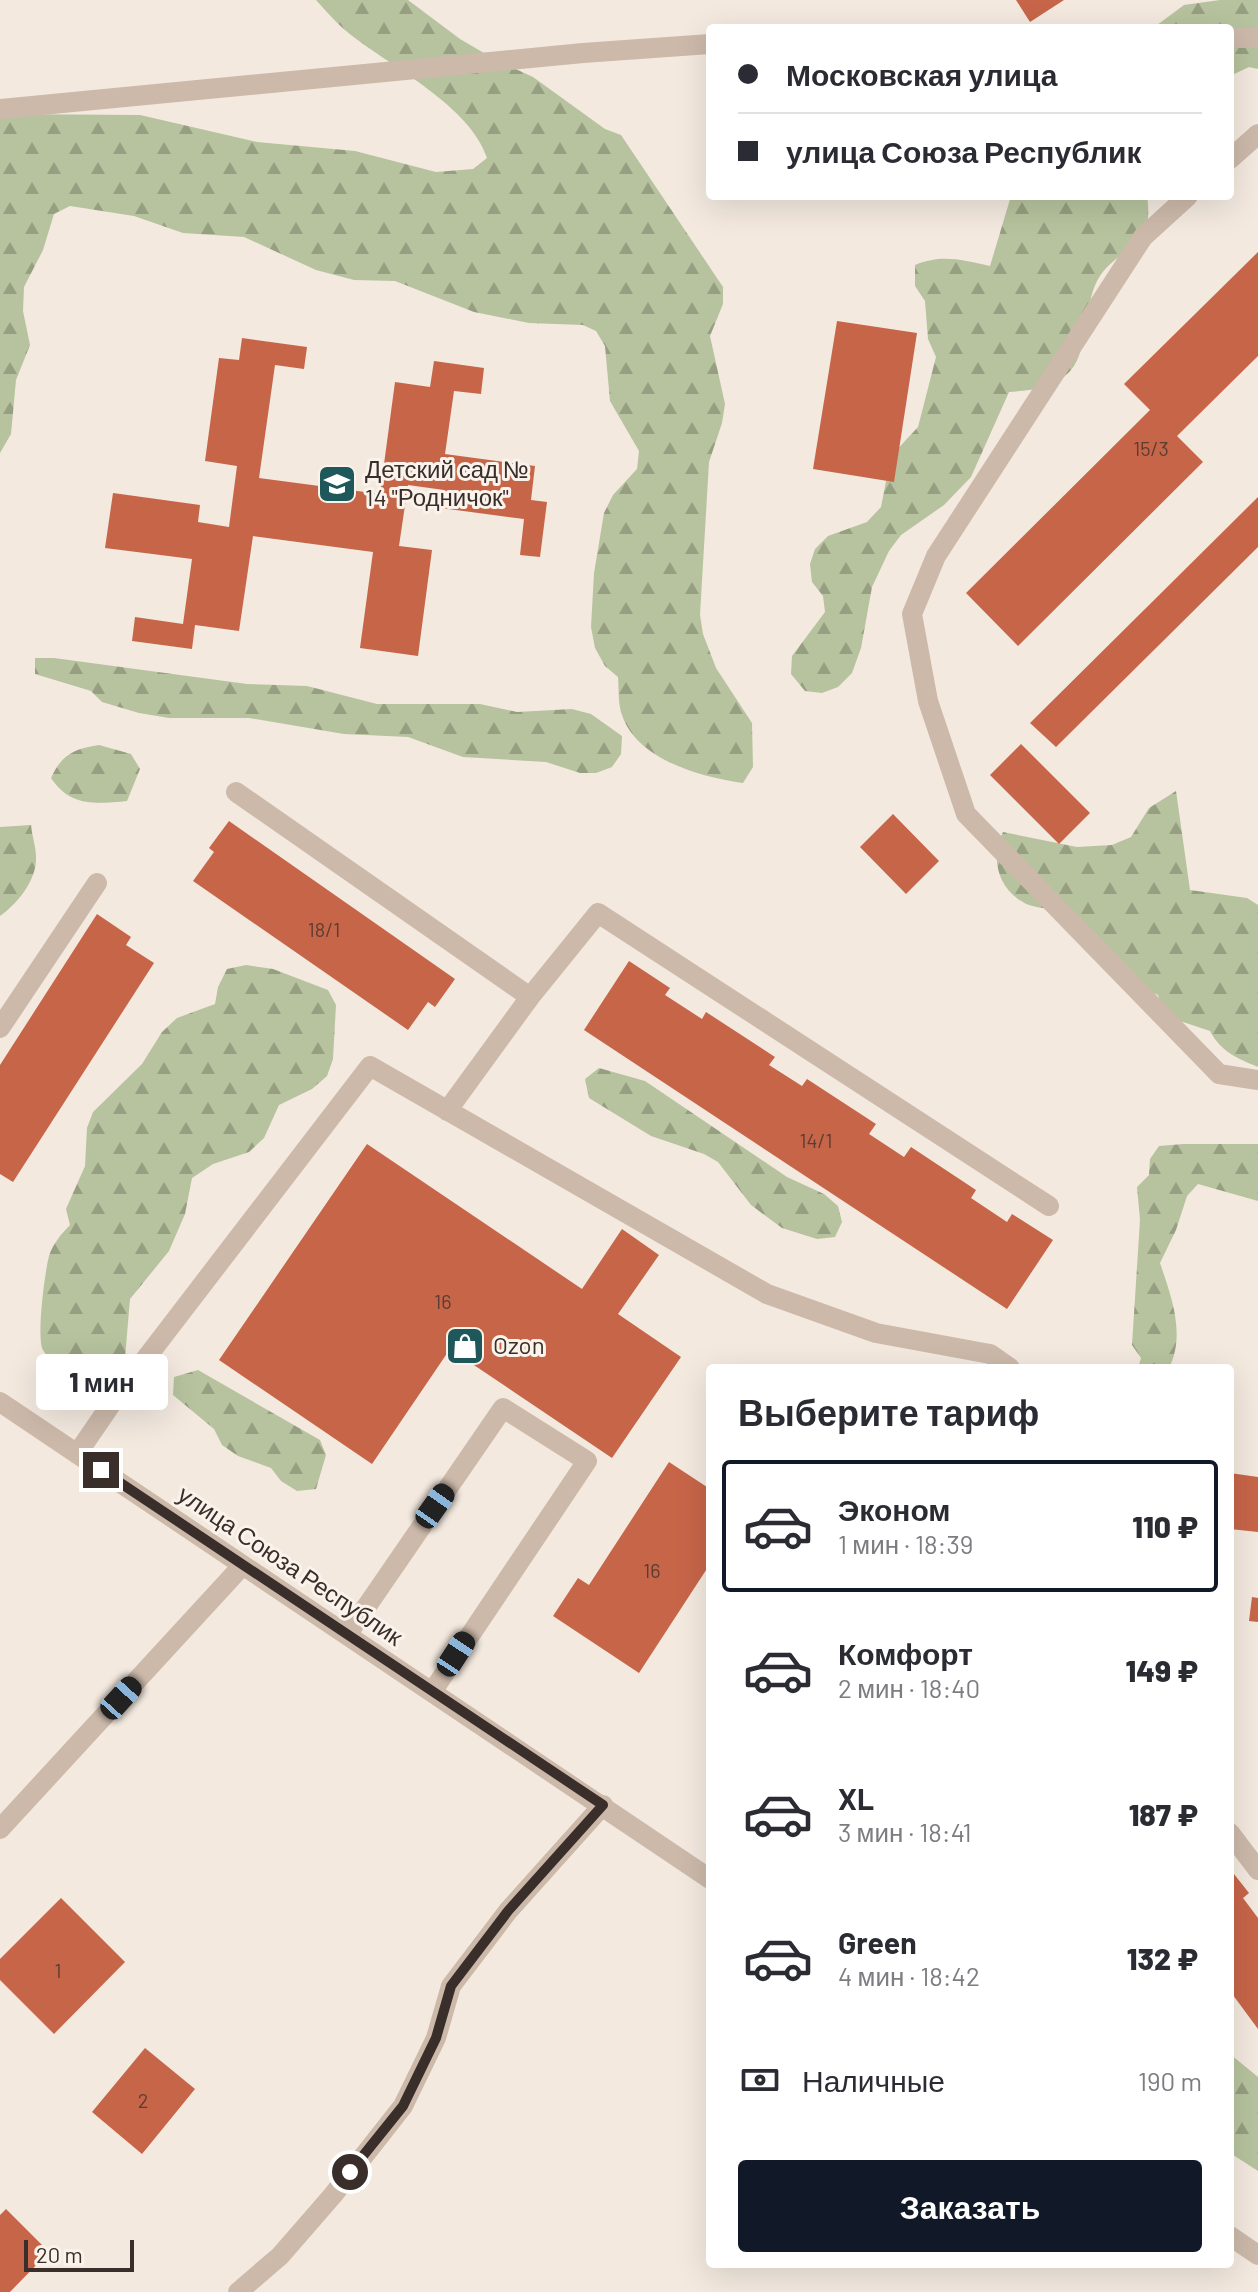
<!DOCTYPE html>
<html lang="ru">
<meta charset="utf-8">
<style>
body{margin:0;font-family:Barlow,sans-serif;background:#f2f2f3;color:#2b2b33;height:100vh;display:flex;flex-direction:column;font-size:30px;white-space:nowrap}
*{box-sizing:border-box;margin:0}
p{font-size:26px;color:#7c7c81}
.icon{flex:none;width:44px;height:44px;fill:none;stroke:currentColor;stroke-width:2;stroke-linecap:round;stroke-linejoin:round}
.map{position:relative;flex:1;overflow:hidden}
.side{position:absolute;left:706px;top:1364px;width:528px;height:904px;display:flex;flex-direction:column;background:#fff;border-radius:8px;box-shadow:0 8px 32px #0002}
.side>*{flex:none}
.guide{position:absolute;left:706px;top:24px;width:528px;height:176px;border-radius:8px;box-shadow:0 8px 32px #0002;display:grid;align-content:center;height:176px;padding:0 32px;background:#fff}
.scale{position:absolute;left:24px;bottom:20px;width:110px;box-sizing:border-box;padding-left:8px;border:4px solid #392e2a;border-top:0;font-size:22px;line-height:28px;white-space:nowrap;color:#392e2a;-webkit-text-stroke:6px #faf3eb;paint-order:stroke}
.end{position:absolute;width:36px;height:36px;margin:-18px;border:10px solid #392e2a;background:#fff;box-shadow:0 0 0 4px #fff}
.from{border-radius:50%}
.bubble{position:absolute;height:56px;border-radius:8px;background:#fff;box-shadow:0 8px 32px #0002;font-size:26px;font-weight:800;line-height:56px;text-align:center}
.car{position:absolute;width:24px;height:48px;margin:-24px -12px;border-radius:10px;box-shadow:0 0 6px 2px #0007;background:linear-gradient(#222 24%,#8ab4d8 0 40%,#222 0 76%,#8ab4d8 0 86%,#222 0)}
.guide b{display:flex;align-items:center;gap:28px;height:76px;font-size:30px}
.guide b+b{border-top:2px solid #e1e1e2}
.guide i{width:20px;height:20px;background:#2b2b33}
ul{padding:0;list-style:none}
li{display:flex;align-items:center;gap:24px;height:132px;margin:0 16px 12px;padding:0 16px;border:4px solid transparent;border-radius:8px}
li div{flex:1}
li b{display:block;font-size:30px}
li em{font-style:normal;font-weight:800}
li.active{border-color:#111827}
li>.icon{width:72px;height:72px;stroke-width:1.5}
h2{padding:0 32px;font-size:36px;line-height:96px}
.pay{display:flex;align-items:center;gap:20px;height:88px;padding:0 32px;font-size:30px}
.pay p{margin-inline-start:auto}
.cta{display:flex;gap:16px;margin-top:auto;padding:16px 32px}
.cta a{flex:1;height:92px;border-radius:8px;background:#111827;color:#fff;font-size:32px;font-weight:800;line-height:92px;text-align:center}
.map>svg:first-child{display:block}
.forest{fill:url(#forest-firs)}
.building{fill:#c76549}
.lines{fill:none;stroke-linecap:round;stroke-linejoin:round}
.minor{stroke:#ccb9aa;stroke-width:20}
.route{stroke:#392e2a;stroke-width:10}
.labels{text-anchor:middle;stroke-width:6;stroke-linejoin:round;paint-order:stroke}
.number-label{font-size:20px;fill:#5c3c32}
.poi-label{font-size:24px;fill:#392e2a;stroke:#faf3eb;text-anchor:start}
.street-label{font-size:24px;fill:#392e2a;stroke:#faf3eb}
</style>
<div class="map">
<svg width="1258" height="2292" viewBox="0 0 1258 2292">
<defs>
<pattern id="forest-firs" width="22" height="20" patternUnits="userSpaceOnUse" patternTransform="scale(2)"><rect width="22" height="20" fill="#b7c39e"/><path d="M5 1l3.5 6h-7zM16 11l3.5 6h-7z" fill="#969f81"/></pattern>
</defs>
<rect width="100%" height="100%" fill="#f3e9df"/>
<!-- forest -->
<path class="forest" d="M316,0H408L460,39L496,60L533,77L605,129L621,135L723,287V304L710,336L725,404L722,423L709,462L700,615L703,634L716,668L752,723L753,767L743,783C701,777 637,760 622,715C618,705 619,689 618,677L605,666L595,648L591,627L594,573L604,513L613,495L637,469L639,451L610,401L605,346L596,331L583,325L529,323L474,312L395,281L354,280L316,270L244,237L183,233L134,216L70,206L54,214L43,250L24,287L23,311L30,345L16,380L11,434L0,453V114L140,115L257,142L355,151L436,172L473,169L487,158C471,107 392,67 351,35C338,25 327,12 316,0Z
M1220,0H1258V69L1249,67L1230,76V28H1153L1184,5Z
M1011,196H1147C1156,254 1117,244 1097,281C1084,306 1089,348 1071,370C1055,389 1031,390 1009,392L971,477L944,505L901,535L889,551L872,587L861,648L852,673L838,687L822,693L805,691L791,674L792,656L825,612L823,596L812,582L810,564L815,549L828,536L867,522L881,507L891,456L918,427L936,357L928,339L925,301L915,286V265C943,254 961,260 990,266Z
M35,658H54L247,684L307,686L377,704H480L517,712L572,709L591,714L622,736L621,754L612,767L596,773H580L546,762L463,757L408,737L344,734L249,718H169L139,713L102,702L91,691L35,674Z
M99,745L131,754L140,769L127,801C96,804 70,807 51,778C62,754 74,749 99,745Z
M1176,791L1190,890L1247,898L1258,905V1067C1237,1058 1221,1052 1210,1031L1180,1021L1163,1012L1158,995C1144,988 1125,983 1112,973C1096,961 1082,924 1066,914C1056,908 1040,909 1029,905C999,893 989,859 1003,832L1077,847L1112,845L1131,837L1149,808Z
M31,825C32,836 36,847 36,857C37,880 17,904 0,916V827Z
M246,965L273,969L328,990L336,1005L333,1059L327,1076L312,1089L279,1105L264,1138L249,1152L213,1164L192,1178L185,1214L169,1251L130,1299L125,1358C105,1374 98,1377 74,1369C63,1365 48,1361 43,1350C36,1338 45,1271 49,1256C53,1244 61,1234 70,1225L66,1209L85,1166L87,1128L93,1112L142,1064L162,1032L177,1018L215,1004L218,987L227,969Z
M599,1068L645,1081L787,1177L824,1194L838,1206L842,1222L835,1237L817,1239L782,1228L751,1205L718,1162L704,1154L651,1136L589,1098L585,1079Z
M1183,1144H1258V1201L1198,1184L1187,1196L1176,1230L1160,1263C1171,1296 1186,1334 1169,1368H1138L1141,1358L1132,1345L1140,1220L1137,1187L1149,1175L1150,1159L1159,1146Z
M198,1370L320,1440L326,1455L316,1489L297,1491L281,1481L271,1468L238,1456L222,1445L214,1429L173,1395L174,1377Z
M1230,2054L1258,2077V2171L1230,2153Z"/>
<!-- building -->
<path class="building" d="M1016,0H1064L1030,22Z
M1258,252V356L1177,436L1203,462L1018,646L966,593L1150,410L1124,384Z
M837,321L917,333L894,482L813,469Z
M242,338L307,347L304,369L275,365L259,478L380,494L395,382L430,387L434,361L484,368L481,394L454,391L445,454L535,466L531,500L547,502L540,557L520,555L524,519L441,508L444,490L408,485L399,546L432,550L418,656L360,648L373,552L253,536L239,631L195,625L192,649L132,641L135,617L183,624L192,559L105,548L113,493L200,505L198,522L229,527L237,466L205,461L219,358L239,360Z
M1258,497V547L1056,747L1030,723Z
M1021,744L1090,813L1059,844L990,775Z
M893,814L939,861L906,894L860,847Z
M229,821L455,979L435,1007L428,1002L408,1030L193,881L214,852L209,848Z
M97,914L131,937L126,945L154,963L13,1182L0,1174V1065Z
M629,961L670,988L665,995L702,1019L706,1012L775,1057L769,1065L802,1086L807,1079L876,1124L869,1134L904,1157L911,1147L976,1190L971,1198L1007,1222L1012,1214L1053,1240L1007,1309L584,1030Z
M367,1144L582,1289L622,1229L659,1255L618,1314L681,1357L612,1458L450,1349L372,1464L219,1360Z
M669,1462L710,1489V1564L639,1673L553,1616L578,1578L589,1585Z
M1230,1473L1258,1477V1532L1230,1529Z
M1252,1597L1258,1598V1622L1249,1621Z
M1230,1869L1249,1893L1243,1898L1258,1918V2029L1230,1991Z
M61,1898L125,1962L54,2034L0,1980V1959Z
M145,2048L195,2089L142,2154L92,2112Z
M6,2209L49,2252L10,2292H0V2215Z"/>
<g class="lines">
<!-- minor -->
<path class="minor" d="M1230,38H1258
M0,109L583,53L710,44
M1230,159L1258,134
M1188,196L1143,237L936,556L912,614L928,701L966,814L1219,1074L1258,1080
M236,792L530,997
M0,1028L97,883
M447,1111L530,997L598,913L1049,1206
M0,1402L710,1879
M77,1454L114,1400L370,1066L767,1294L876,1333L990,1354L1010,1368
M347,1635L503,1408L587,1461L432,1692
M0,1829L242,1566
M1230,1833L1258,1870
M1230,2236L1258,2255
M238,2292L280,2256L333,2195L403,2106L436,2038L451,1986L508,1911L603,1805"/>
</g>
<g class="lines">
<!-- route -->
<path class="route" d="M101,1470L603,1805L508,1911L451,1986L436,2038L403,2106L350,2172"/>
</g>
<!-- icons -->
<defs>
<symbol id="school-square" viewBox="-11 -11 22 22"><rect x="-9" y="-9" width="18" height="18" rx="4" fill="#1e585b" stroke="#faf3eb"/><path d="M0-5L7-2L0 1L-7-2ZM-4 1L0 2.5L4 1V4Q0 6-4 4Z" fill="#fff"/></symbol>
<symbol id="shop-square" viewBox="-11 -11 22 22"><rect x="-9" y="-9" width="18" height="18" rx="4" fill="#1e585b" stroke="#faf3eb"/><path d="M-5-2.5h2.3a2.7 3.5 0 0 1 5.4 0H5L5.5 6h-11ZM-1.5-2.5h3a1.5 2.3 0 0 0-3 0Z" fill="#fff"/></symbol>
</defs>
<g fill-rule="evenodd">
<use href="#school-square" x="315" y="462" width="44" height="44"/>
<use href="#shop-square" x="443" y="1324" width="44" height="44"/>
</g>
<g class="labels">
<!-- number labels -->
<g class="number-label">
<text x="1151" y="456">15/3</text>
<text x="324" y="937">18/1</text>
<text x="816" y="1148">14/1</text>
<text x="443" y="1309">16</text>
<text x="652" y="1578">16</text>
<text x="58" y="1978">1</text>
<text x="143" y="2108">2</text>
</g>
<!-- poi labels -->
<g class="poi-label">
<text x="365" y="478">Детский сад №<tspan x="365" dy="28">14 "Родничок"</tspan></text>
<text x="493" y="1354">Ozon</text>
</g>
<!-- street labels -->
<g class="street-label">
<text transform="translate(290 1566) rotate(34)" y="8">улица Союза Республик</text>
</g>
</g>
</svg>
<div class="scale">20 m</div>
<i class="end from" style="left:350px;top:2172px"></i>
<i class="end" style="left:101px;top:1470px"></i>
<div class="bubble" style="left:36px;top:1354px;width:132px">1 мин</div>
<i class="car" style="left:435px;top:1506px;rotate:35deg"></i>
<i class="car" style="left:456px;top:1654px;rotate:33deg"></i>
<i class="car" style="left:121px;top:1698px;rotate:42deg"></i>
<div class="guide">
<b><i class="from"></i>Московская улица</b>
<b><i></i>улица Союза Республик</b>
</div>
<section class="side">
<h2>Выберите тариф</h2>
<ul>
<li class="active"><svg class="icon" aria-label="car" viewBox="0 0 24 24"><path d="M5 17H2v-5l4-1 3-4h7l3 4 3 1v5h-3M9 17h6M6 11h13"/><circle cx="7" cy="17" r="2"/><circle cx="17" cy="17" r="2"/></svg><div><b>Эконом</b><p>1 мин · 18:39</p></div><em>110 ₽</em></li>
<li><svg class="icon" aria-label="car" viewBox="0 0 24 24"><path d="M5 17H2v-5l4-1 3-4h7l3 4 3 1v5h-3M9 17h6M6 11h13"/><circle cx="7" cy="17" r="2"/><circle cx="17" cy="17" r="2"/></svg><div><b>Комфорт</b><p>2 мин · 18:40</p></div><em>149 ₽</em></li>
<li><svg class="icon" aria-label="car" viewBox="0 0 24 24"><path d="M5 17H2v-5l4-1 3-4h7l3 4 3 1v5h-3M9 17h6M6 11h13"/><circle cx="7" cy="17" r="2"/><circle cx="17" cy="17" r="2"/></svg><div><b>XL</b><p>3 мин · 18:41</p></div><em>187 ₽</em></li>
<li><svg class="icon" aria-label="car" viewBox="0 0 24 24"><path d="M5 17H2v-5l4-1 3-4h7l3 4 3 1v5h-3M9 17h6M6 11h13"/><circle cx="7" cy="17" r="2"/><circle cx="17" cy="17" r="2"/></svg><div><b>Green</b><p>4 мин · 18:42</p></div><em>132 ₽</em></li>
</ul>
<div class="pay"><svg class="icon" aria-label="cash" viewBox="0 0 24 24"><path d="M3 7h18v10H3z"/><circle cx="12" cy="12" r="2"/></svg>Наличные<p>190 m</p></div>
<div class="cta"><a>Заказать</a></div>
</section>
</div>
